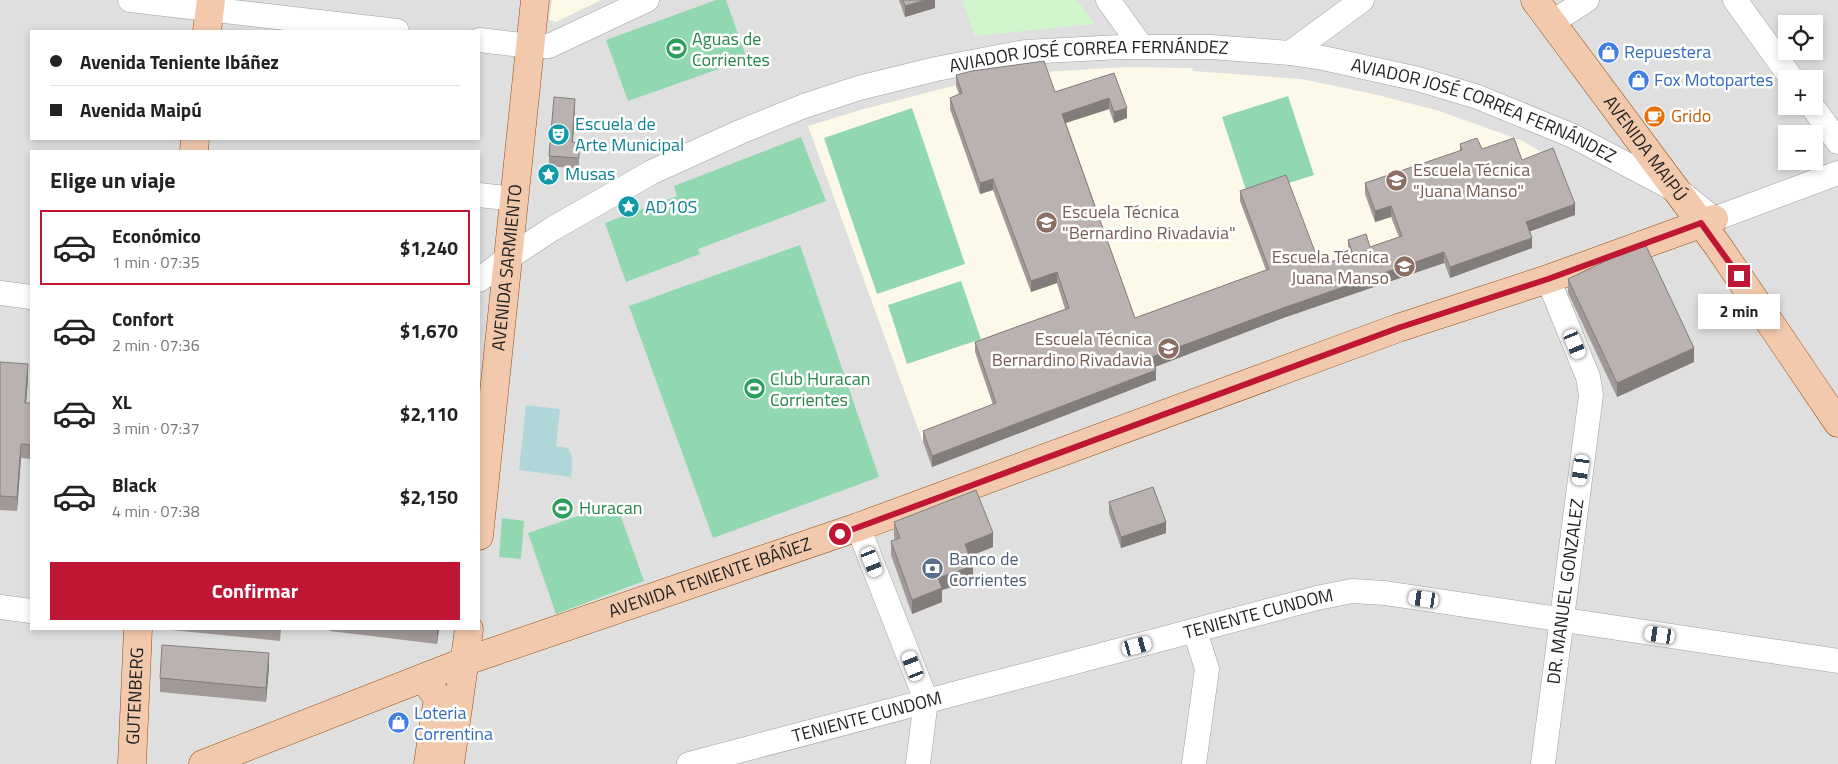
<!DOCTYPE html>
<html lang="es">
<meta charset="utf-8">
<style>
body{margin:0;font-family:"Titillium Web",sans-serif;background:#f6f6f6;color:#222;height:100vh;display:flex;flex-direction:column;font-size:19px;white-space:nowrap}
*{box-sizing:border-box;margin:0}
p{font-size:16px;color:#767676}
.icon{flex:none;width:28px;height:28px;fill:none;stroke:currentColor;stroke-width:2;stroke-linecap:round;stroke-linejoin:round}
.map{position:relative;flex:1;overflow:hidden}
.drawer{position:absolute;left:30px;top:150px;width:450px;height:480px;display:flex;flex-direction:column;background:#fff;border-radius:0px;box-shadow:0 2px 8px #0003}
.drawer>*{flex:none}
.banner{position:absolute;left:30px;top:30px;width:450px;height:110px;border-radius:0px;box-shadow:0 2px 8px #0003;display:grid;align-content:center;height:110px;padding:0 20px;background:#fff}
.fabs{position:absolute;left:1778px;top:15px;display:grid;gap:10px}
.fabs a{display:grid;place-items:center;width:45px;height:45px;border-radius:0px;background:#fff;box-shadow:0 2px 8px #0003;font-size:25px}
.end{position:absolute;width:22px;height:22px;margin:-11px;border:6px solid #be1633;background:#fff;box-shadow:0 0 0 2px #fff}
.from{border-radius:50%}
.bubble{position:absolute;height:35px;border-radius:0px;background:#fff;box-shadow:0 2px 8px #0003;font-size:16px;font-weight:700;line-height:35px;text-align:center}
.car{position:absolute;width:15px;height:30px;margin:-15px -8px;border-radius:6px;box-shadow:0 0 4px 1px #0007;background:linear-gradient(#fff 24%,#345 0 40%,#fff 0 76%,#345 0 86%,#fff 0)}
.banner b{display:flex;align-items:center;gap:18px;height:48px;font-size:19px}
.banner b+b{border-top:1px solid #e0e0e0}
.banner i{width:12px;height:12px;background:#222}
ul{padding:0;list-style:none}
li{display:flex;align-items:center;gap:15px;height:75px;margin:0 10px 8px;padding:0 10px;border:2px solid transparent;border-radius:0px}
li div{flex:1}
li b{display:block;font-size:19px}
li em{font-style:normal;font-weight:700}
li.on{border-color:#be1633}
li>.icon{width:45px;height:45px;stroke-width:1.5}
h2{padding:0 20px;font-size:22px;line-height:60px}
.button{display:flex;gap:10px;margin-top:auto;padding:10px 20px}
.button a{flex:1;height:58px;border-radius:0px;background:#be1633;color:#fff;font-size:20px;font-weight:700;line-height:58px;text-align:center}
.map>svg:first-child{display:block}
.residential{fill:#e0dfdf;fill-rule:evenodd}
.education{fill:#fcf9e8}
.park{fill:#d1f5cd}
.pitch{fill:#91d7b0}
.water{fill:#afd7da}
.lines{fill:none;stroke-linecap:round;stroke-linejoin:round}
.minor-casing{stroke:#9f9f9f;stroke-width:25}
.major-casing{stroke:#904f10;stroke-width:29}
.minor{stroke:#fff;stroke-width:24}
.major{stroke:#f3c9ad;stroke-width:28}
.wall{fill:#a09997}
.shaded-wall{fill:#827d7b}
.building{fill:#bab2b0;stroke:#827d7b}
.route{stroke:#be1633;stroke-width:6}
.labels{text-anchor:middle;stroke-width:5;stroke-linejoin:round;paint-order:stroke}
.leisure-label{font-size:18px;fill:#27864d;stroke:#fff;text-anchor:start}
.shop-label{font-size:18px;fill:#366cbe;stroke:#fff;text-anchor:start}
.street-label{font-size:18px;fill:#222;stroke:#fff}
.food-label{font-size:18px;fill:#c56008;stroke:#fff;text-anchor:start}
.culture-label{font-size:18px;fill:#0d838f;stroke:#fff;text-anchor:start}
.education-label{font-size:18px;fill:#785e54;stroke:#fff;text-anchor:start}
.service-label{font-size:18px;fill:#4e5e75;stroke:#fff;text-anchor:start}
</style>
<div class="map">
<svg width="1838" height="764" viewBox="0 0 1838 764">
<rect width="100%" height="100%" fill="#f1edea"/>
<!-- residential -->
<path class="residential" d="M0,0H1838V764H0ZM1786,24H1814V51H1786ZM31,31H479V139H31ZM1786,79H1814V106H1786ZM1786,134H1814V161H1786ZM31,151H479V629H31Z"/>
<!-- education -->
<path class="education" d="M552,0H601L556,22L549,20Z
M1127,67L1192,68L1193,71L1301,79L1378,95L1439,111L1523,141L1553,159L1575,215L1527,233L1532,248L1450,278L1443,263L1283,318L1153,368L1156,380L932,467L808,126L864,109L972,81L1044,72Z"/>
<!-- park -->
<path class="park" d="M962,0H1077L1094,24L975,36Z"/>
<!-- pitch -->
<path class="pitch" d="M716,0H726L747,59L628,101L606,40Z
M1288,96L1314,175L1248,196L1222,117Z
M912,108L965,264L877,294L824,138Z
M801,137L826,201L698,249L700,254L626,282L605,223L677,196L674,186Z
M800,245L879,477L713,538L629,306Z
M961,281L981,339L907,364L888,305Z
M616,503L644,581L556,614L528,533Z
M502,518L524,521L521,559L499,557Z"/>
<!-- water -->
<path class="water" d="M526,405L560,409L556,446L568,448C574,457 572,467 571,477L519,470Z"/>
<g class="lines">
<defs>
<g id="minor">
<path d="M130,0L397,31"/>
<path d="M1108,0L1141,46"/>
<path d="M1735,0L1792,79"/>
<path d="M1551,23L1587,0"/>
<path d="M479,40L530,46H549L647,0"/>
<path d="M1290,53L1362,0"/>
<path d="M1812,106L1838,142"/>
<path d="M479,195L514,199"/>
<path id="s1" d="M479,280L508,258L552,229L652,172L740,132L804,106L859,88L936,69L1025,52L1121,47H1211L1290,53L1323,58L1418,79L1478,97L1573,136L1683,194L1714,219L1838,173"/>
<path d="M0,293L31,297"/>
<path d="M858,527L926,700L918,764"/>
<path d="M0,607L31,611"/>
<path id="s2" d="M689,764L1317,598L1352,591L1385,593L1838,661"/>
<path d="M1194,764L1207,669L1195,631"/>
<path id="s3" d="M1543,764L1591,395L1588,377L1548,279"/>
</g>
<g id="major">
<path id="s4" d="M1535,0L1718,246L1838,423"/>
<path d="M207,31L211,0"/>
<path d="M194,151L195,139"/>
<path id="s5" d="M479,536L535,0"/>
<path d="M423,678L438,698L428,764"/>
<path id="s6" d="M132,764L138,629"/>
<path id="s7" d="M203,764L466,661L858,527L1398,328L1548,279L1714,219"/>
<path d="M450,764L469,629"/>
</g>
</defs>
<!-- minor casing -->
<use href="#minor" class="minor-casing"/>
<!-- major casing -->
<use href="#major" class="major-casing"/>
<!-- minor -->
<use href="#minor" class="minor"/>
<!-- major -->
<use href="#major" class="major"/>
</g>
<!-- wall -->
<path class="wall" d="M899,0H935V8L905,17Z
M1114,73L1127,118L1114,123L1109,109L1066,123L1135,318L1266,270L1240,201V191L1320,265L1350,256L1348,251V240L1370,247L1399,237L1391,217L1375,222L1365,194V183L1460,151V144L1522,160L1575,215L1530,231L1532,248L1450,278L1444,263L1283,318L1155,367L1156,380L932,467L923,442V431L993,405L975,352V342L1065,309L1057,283L1031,292L993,190L980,194L950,109V98L959,94L956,86V75L1055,92Z
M575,109L573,142L579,153V169L549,166V156Z
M1568,279L1694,362L1617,397L1568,293Z
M0,362L28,378L26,403H31V459L21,458L17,511L0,510Z
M1109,502L1166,533L1121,548L1109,513Z
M894,522L993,547L970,556L973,580L942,590V602L912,614L891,555V541L895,540L894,536Z
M172,629H281L280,641L172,630Z
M330,629H439L437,644L330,631Z
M269,667L266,702L160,692V678Z"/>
<!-- shaded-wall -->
<path class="shaded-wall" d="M925,0H935V8L905,17V6Z
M1109,98V109L1062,124V114Z
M575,99V109L572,153V142Z
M1127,108V118L1114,123V112Z
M993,179V190L980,194V183Z
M1575,204V215L1526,233V222Z
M1391,206V217L1375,222V211Z
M1532,238V248L1450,278V267Z
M1444,252V263L1283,318L1152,368V357L1283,308Z
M1057,272V283L1031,292V281Z
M1694,348V362L1617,397V383Z
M28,364V378L25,417V403Z
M1156,370V380L932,467V456Z
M21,444V458L17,511V497Z
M1166,522V533L1121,548V537Z
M993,533V547L965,558V544Z
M973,566V580L942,590V602L912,614V600L938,578Z
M437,629H439L437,644Z
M269,653V667L266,702V688Z"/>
<!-- building -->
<path class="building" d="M903,0H925L905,6Z
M1044,61L1055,92L1114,73L1127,108L1114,112L1109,98L1062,114L1135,318L1269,269L1240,191L1286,175L1320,265L1353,255L1348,240L1366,234L1370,247L1402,236L1391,206L1375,211L1365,183L1462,150L1460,144L1477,138L1482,149L1514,138L1522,160L1553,148L1575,204L1526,222L1532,238L1450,267L1444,252L1283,308L1152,357L1156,370L932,456L923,431L996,403L975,342L1069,308L1057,272L1031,281L993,179L980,183L950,98L962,93L956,75L972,71Z
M554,97L575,99L572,142L579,143V158L549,156Z
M1646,246L1694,348L1617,383L1568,279L1612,258Z
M0,362L28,364L25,403H31V445L21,444L17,497L0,496Z
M1153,487L1166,522L1121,537L1109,502Z
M976,490L993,533L965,544L973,566L938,578L942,588L912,600L891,541L900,538L894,522Z
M162,645L269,653L266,688L160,678Z"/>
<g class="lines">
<!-- route -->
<path class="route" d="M840,534L1398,328L1548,279L1701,223L1739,276"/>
</g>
<!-- icons -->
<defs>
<symbol id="stadium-disc" viewBox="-11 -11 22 22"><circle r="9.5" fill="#2e9e5b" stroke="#fff"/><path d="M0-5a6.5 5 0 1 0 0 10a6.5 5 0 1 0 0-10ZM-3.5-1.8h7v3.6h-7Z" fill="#fff"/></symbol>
<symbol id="shop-disc" viewBox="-11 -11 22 22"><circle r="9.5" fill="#3f7fe0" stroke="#fff"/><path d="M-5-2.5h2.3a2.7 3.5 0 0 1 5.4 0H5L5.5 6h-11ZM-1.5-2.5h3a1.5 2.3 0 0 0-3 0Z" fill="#fff"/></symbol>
<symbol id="cafe-disc" viewBox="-11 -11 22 22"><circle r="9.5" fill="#e8710a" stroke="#fff"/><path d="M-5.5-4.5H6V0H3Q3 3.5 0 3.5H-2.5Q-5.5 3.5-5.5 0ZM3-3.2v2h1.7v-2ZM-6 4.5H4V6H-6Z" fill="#fff"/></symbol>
<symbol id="theatre-disc" viewBox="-11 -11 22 22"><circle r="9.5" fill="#0f9aa8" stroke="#fff"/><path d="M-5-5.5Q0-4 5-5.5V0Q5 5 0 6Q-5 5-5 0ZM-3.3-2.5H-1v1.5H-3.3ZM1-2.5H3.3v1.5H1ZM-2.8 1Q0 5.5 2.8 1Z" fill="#fff"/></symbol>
<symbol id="sight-disc" viewBox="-11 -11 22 22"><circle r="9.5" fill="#0f9aa8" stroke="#fff"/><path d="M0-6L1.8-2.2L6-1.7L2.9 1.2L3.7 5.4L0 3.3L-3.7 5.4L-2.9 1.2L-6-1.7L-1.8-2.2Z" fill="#fff"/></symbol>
<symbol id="school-disc" viewBox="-11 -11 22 22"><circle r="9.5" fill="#8d6e63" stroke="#fff"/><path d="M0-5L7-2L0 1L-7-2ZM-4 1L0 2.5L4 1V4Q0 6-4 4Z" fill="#fff"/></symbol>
<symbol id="bank-disc" viewBox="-11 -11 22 22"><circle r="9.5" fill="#5c6f8a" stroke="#fff"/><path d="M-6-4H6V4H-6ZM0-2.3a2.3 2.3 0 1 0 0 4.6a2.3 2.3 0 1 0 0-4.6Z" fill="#fff"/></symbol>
</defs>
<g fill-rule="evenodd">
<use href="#stadium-disc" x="664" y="36" width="25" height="25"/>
<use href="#shop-disc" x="1596" y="40" width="25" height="25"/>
<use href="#shop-disc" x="1626" y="68" width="25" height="25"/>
<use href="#cafe-disc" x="1642" y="104" width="25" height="25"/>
<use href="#theatre-disc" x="546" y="122" width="25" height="25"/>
<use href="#sight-disc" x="536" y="162" width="25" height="25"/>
<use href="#school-disc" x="1384" y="168" width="25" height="25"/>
<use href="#sight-disc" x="616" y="194" width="25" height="25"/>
<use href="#school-disc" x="1034" y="210" width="25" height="25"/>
<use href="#school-disc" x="1392" y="254" width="25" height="25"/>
<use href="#school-disc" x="1156" y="336" width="25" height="25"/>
<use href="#stadium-disc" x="742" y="376" width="25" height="25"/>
<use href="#stadium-disc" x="550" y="496" width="25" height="25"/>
<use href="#bank-disc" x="920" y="556" width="25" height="25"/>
<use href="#shop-disc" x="386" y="710" width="25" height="25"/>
</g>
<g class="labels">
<!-- leisure labels -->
<g class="leisure-label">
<text x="692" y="45">Aguas de<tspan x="692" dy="21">Corrientes</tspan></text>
<text x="770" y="385">Club Huracan<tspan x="770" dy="21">Corrientes</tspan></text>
<text x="579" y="514">Huracan</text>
</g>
<!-- shop labels -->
<g class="shop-label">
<text x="1624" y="58">Repuestera</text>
<text x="1654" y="86">Fox Motopartes</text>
<text x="414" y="719">Loteria<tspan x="414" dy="21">Correntina</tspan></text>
</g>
<!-- street labels -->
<g class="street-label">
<text dy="6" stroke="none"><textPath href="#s1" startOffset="661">AVIADOR JOSÉ CORREA FERNÁNDEZ</textPath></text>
<text dy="6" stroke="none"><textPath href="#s1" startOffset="1066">AVIADOR JOSÉ CORREA FERNÁNDEZ</textPath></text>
<text dy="6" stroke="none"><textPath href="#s4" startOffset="185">AVENIDA MAIPÚ</textPath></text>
<text dy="6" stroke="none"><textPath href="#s5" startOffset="270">AVENIDA SARMIENTO</textPath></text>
<text dy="6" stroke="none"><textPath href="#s7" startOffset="540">AVENIDA TENIENTE IBÁÑEZ</textPath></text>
<text dy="6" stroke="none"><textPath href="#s3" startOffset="174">DR. MANUEL GONZALEZ</textPath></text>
<text dy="6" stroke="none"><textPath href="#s2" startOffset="589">TENIENTE CUNDOM</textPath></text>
<text dy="6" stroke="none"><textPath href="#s6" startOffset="68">GUTENBERG</textPath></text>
<text dy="6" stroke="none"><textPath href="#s2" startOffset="184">TENIENTE CUNDOM</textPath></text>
</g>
<!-- food labels -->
<g class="food-label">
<text x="1671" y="122">Grido</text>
</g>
<!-- culture labels -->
<g class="culture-label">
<text x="575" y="130">Escuela de<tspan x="575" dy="21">Arte Municipal</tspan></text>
<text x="565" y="180">Musas</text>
<text x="645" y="213">AD10S</text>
</g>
<!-- education labels -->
<g class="education-label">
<text x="1413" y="176">Escuela Técnica<tspan x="1413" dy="21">"Juana Manso"</tspan></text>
<text x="1062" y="218">Escuela Técnica<tspan x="1062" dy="21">"Bernardino Rivadavia"</tspan></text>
<text x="1389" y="263" text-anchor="end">Escuela Técnica<tspan x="1389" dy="21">Juana Manso</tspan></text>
<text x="1152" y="345" text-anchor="end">Escuela Técnica<tspan x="1152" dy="21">Bernardino Rivadavia</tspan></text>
</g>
<!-- service labels -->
<g class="service-label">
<text x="949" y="565">Banco de<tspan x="949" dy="21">Corrientes</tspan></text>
</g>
</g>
</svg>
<div class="fabs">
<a><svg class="icon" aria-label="locate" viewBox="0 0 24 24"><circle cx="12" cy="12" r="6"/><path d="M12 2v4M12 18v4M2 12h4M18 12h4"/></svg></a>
<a>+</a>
<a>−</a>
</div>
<i class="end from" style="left:840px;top:534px"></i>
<i class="end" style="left:1739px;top:276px"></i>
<div class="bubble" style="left:1698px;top:294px;width:82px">2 min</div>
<i class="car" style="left:1575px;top:344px;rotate:157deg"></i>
<i class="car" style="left:1581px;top:470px;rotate:188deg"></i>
<i class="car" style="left:872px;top:562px;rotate:158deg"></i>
<i class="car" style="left:1424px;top:599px;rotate:278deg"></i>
<i class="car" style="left:1660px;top:635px;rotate:279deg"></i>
<i class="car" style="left:1137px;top:646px;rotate:75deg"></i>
<i class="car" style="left:913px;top:666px;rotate:339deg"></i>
<div class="banner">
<b><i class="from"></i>Avenida Teniente Ibáñez</b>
<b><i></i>Avenida Maipú</b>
</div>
<section class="drawer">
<h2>Elige un viaje</h2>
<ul>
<li class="on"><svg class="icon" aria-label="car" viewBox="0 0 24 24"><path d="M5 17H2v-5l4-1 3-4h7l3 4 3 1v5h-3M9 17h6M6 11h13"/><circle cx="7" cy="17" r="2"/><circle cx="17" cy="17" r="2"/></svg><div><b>Económico</b><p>1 min · 07:35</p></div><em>$1,240</em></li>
<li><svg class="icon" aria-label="car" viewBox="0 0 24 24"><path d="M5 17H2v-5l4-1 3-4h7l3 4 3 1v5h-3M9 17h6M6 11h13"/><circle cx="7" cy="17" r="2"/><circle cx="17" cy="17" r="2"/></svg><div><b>Confort</b><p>2 min · 07:36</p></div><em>$1,670</em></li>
<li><svg class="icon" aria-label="car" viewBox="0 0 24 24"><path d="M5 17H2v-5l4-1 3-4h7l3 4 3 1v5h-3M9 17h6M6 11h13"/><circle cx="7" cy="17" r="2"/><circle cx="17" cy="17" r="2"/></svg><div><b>XL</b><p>3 min · 07:37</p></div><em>$2,110</em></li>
<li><svg class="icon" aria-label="car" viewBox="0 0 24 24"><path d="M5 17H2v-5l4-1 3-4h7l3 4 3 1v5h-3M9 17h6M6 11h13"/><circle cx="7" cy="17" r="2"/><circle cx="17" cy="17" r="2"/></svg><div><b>Black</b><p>4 min · 07:38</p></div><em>$2,150</em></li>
</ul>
<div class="button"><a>Confirmar</a></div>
</section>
</div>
